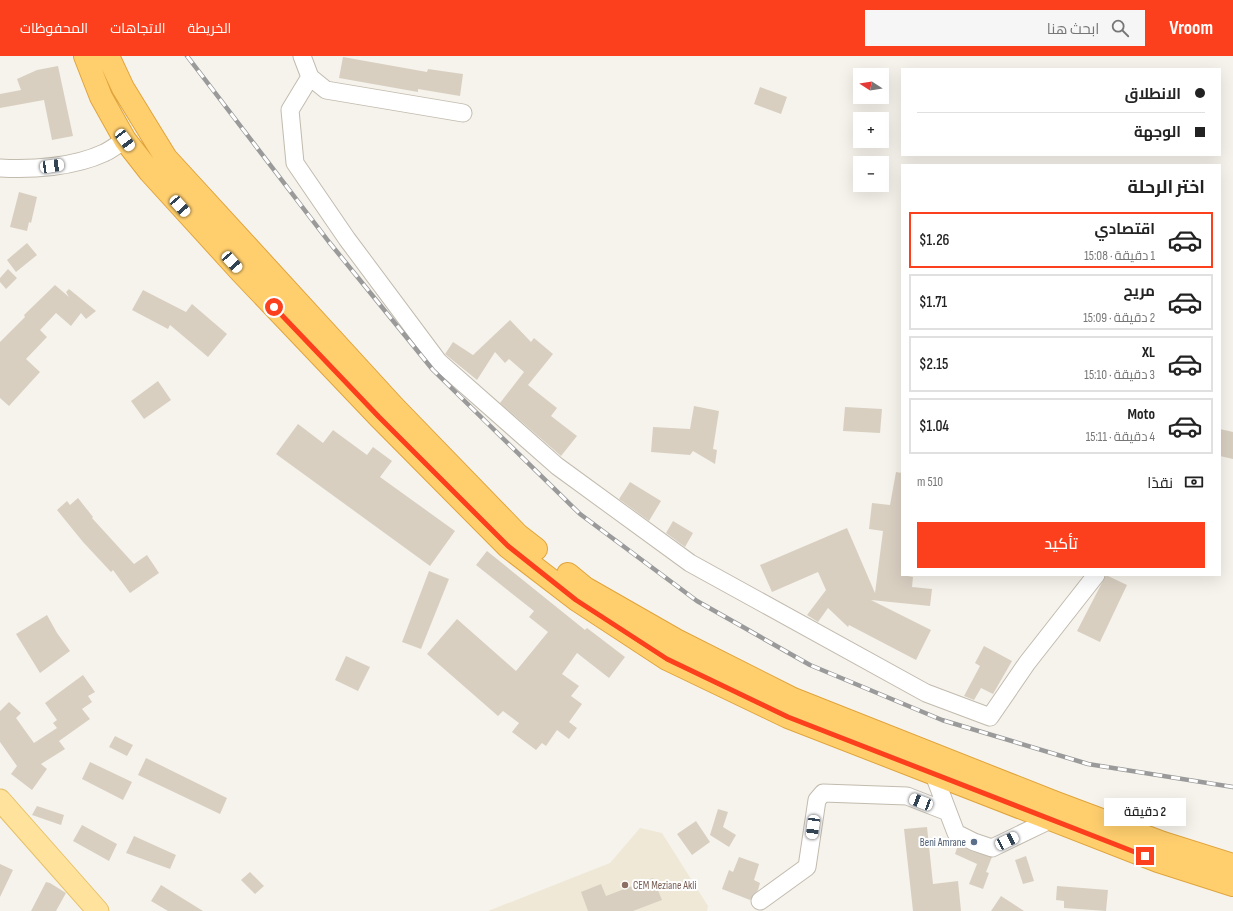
<!DOCTYPE html>
<html lang="ar">
<meta charset="utf-8">
<style>
body{margin:0;font-family:"Sofia Sans Condensed",Cairo,sans-serif;background:#f6f6f6;color:#222;direction:rtl;height:100vh;display:flex;flex-direction:column;font-size:15px;white-space:nowrap}
*{box-sizing:border-box;margin:0}
p{font-size:13px;color:#767676}
.icon{flex:none;width:22px;height:22px;fill:none;stroke:currentColor;stroke-width:2;stroke-linecap:round;stroke-linejoin:round}
.map{position:relative;flex:1;overflow:hidden;direction:ltr}
.sheet{position:absolute;left:901px;top:108px;width:320px;height:412px;display:flex;flex-direction:column;background:#fff;border-radius:0px;box-shadow:0 4px 16px #0002;direction:rtl}
.sheet>*{flex:none}
.hud{position:absolute;left:901px;top:12px;width:320px;height:88px;border-radius:0px;box-shadow:0 4px 16px #0002;direction:rtl;display:grid;align-content:center;height:88px;padding:0 16px;background:#fff}
.needle{width:26px;rotate:282deg}
.tools{position:absolute;left:853px;top:12px;display:grid;gap:8px}
.tools a{display:grid;place-items:center;width:36px;height:36px;border-radius:0px;background:#fff;box-shadow:0 4px 16px #0002;font-size:20px}
.end{position:absolute;width:18px;height:18px;margin:-9px;border:5px solid #fc3f1d;background:#fff;box-shadow:0 0 0 2px #fff}
.from{border-radius:50%}
.bubble{position:absolute;height:28px;border-radius:0px;background:#fff;box-shadow:0 4px 16px #0002;font-size:13px;font-weight:600;line-height:28px;text-align:center;direction:rtl}
.car{position:absolute;width:12px;height:24px;margin:-12px -6px;border-radius:5px;box-shadow:0 0 3px 1px #0007;background:linear-gradient(#fff 24%,#345 0 40%,#fff 0 76%,#345 0 86%,#fff 0)}
.hud b{display:flex;align-items:center;gap:14px;height:38px;font-size:15px}
.hud b+b{border-top:1px solid #e0e0e0}
.hud i{width:10px;height:10px;background:#222}
ul{padding:0;list-style:none}
li{display:flex;align-items:center;gap:12px;height:56px;margin:0 8px 6px;padding:0 8px;border:2px solid #e0e0e0;border-radius:0px}
li div{flex:1}
li b{display:block;font-size:15px}
li em{font-style:normal;font-weight:600}
li.active{border-color:#fc3f1d}
li>.icon{width:36px;height:36px;stroke-width:1.5}
h2{padding:0 16px;font-size:18px;line-height:48px}
.pay{display:flex;align-items:center;gap:10px;height:44px;padding:0 16px;font-size:15px}
.pay p{margin-inline-start:auto}
.action{display:flex;gap:8px;margin-top:auto;padding:8px 16px}
.action a{flex:1;height:46px;border-radius:0px;background:#fc3f1d;color:#fff;font-size:16px;font-weight:600;line-height:46px;text-align:center}
header{display:flex;align-items:center;gap:24px;box-sizing:border-box;height:56px;padding:0 20px;background:#fc3f1d;color:#fff}
header strong{font-size:19px}
nav{display:flex;gap:22px;margin-inline-start:auto;font-size:14px}
.search{width:280px;height:36px;background:#f6f6f6;display:flex;align-items:center;gap:10px;box-sizing:border-box;padding:0 14px;border-radius:0px;color:#767676;font-size:15px}
.map>svg:first-child{display:block}
.education{fill:#efe8d6}
.building{fill:#d8cfc1}
.lines{fill:none;stroke-linecap:round;stroke-linejoin:round}
.minor-casing{stroke:#c2bbae;stroke-width:19}
.major-casing{stroke:#e6c16a;stroke-width:23}
.highway-casing{stroke:#e0a43c;stroke-width:24}
.minor{stroke:#fff;stroke-width:17}
.major{stroke:#ffe39c;stroke-width:21}
.highway{stroke:#ffcf6e;stroke-width:22}
.rail-casing{stroke:#9a9a9a;stroke-width:4.5}
.rail{stroke:#fff;stroke-width:3;stroke-dasharray:9;stroke-linecap:butt}
.route{stroke:#fc3f1d;stroke-width:5}
.service-dot{fill:#5c6f8a;stroke:#fff;stroke-width:1.5}
.education-dot{fill:#8d6e63;stroke:#fff;stroke-width:1.5}
.labels{text-anchor:middle;stroke-width:4;stroke-linejoin:round;paint-order:stroke}
.service-label{font-size:11px;fill:#4e5e75;stroke:#fff;text-anchor:end}
.education-label{font-size:11px;fill:#785e54;stroke:#fff;text-anchor:start}
</style>
<header>
<strong>Vroom</strong>
<div class="search"><svg class="icon" aria-label="search" viewBox="0 0 24 24"><circle cx="10" cy="10" r="6"/><path d="M15 15l6 6"/></svg>ابحث هنا</div>
<nav><a>الخريطة</a><a>الاتجاهات</a><a>المحفوظات</a></nav>
</header>
<div class="map">
<svg width="1233" height="855" viewBox="0 0 1233 855">
<rect width="100%" height="100%" fill="#f6f3ec"/>
<!-- education -->
<path class="education" d="M640,772L662,777L708,850L707,855H488L610,807Z"/>
<!-- building -->
<path class="building" d="M343,1L427,16L428,13L463,18L460,40L418,33V36L339,22Z
M58,10L73,80L52,84L44,44L0,52V38L21,34L17,23L37,14Z
M760,31L787,41L781,58L754,48Z
M19,136L37,141L31,167L29,166L27,175L10,171Z
M27,187L37,199L16,216L7,204Z
M8,213L17,222L6,233L0,226V222Z
M55,229L69,241L66,236L69,233L96,255L86,263L81,257L71,270L56,257L40,274L47,281L26,303L40,316L9,350L0,342V286L25,261L24,259Z
M143,234L186,256L192,248L227,278L208,301L170,269L168,273L132,254Z
M510,264L531,286L534,282L553,298L528,329L557,352L551,360L577,380L561,400L500,347L524,316L509,303L505,307L495,296L477,324L445,298L453,286L473,299Z
M158,325L171,344L144,363L131,345Z
M694,350L719,355L713,393L717,394L715,408L693,395L690,399L651,396L653,371L690,373Z
M845,351L882,353L880,377L843,375Z
M298,368L323,387L333,374L367,399L373,391L392,405L380,421L455,475L430,510L276,398Z
M1220,373L1233,376V403L1220,400Z
M896,416L902,417V519L913,521L912,531L932,533L930,550L871,544L931,574L916,604L849,569L848,571L828,552L818,566L807,559L826,534L818,516L772,536L760,509L847,472L875,537L883,475L869,473L872,447L890,449Z
M630,426L661,445L649,465L619,443Z
M78,442L93,461L92,462L134,508L147,499L159,517L130,537L113,514L111,516L83,486L57,454L67,445L70,449Z
M673,465L693,477L685,491L666,477Z
M487,495L585,574L587,572L625,601L609,622L577,597L562,618L579,630L571,640L582,648L569,666L577,672L569,683L557,674L546,690L542,687L536,694L512,676L519,667L503,655L498,660L427,598L457,563L516,615L548,576L529,561L534,555L476,509Z
M429,515L449,523L421,593L402,586Z
M1106,519L1127,529L1100,586L1077,575Z
M47,559L57,577L70,595L40,617L16,578Z
M984,590L1012,605L993,638L981,632L974,644L964,640L980,610L975,607Z
M346,600L370,611L358,635L335,624Z
M83,619L95,636L88,640L92,646L82,653L90,663L59,685L65,693L41,708L47,713L32,734L11,718L17,710L0,686V655L9,646L21,657L16,662L34,687L57,672L53,667L57,664L45,647Z
M115,680L133,689L127,700L109,691Z
M146,702L227,742L220,758L138,719Z
M90,706L132,726L123,744L82,723Z
M37,750L64,759L61,769L32,759Z
M718,753L728,756L723,771L736,779L729,791L710,779Z
M696,765L710,786L692,799L677,778Z
M82,769L117,788L109,805L73,785Z
M927,771L933,828L958,825L961,855H913L904,773Z
M134,780L176,799L170,813L126,797Z
M958,789L971,795L992,801L986,816L989,817L983,833L969,828L977,808L955,798Z
M1026,800L1034,825L1023,828L1015,804Z
M739,801L759,808L754,824L760,827L758,834L750,844L722,833L729,814L733,816Z
M0,808L13,814L0,841Z
M250,816L264,830L255,838L241,824Z
M653,822L662,844L633,855H588L581,836L601,828L606,840Z
M46,826L50,827L66,837L56,855H31Z
M161,829L203,855H168L151,845Z
M1057,830L1108,834L1106,855L1064,852V845L1056,844Z
M1001,840L1024,855H991Z"/>
<g class="lines">
<defs>
<path id="minor" d="M302,0L310,21L326,34L463,57
M310,21L290,54L295,107L347,183L438,305L557,410L690,507L926,637L990,661L1027,607L1096,519
M0,112C32,114 74,111 104,97C111,94 118,88 125,84
M934,719L956,777L974,786L992,792L1050,764
M760,845L807,811L817,744L823,737L907,740L948,756"/>
<path id="major" d="M0,744L98,855"/>
<path id="highway" d="M85,0L101,41L125,84L150,116L242,217L379,361L508,491L577,544L667,603L788,661L1158,805L1233,829
M108,0L123,32L166,102L394,351L518,479L536,493
M568,518L585,532L676,584L793,643L1056,747L1163,787L1233,809"/>
</defs>
<!-- minor casing -->
<use href="#minor" class="minor-casing"/>
<!-- major casing -->
<use href="#major" class="major-casing"/>
<!-- highway casing -->
<use href="#highway" class="highway-casing"/>
<!-- minor -->
<use href="#minor" class="minor"/>
<!-- major -->
<use href="#major" class="major"/>
<!-- highway -->
<use href="#highway" class="highway"/>
<defs>
<path id="rail" d="M187,0L329,186L433,314L580,458L697,545L810,609L942,664L1088,708L1233,731"/>
</defs>
<!-- rail casing -->
<use href="#rail" class="rail-casing"/>
<!-- rail -->
<use href="#rail" class="rail"/>
</g>
<g class="lines">
<!-- route -->
<path class="route" d="M274,251L379,361L508,490L576,544L667,603L788,661L1145,800"/>
</g>
<!-- markers -->
<circle class="service-dot" cx="974" cy="786" r="4"/>
<circle class="education-dot" cx="625" cy="829" r="4"/>
<g class="labels">
<!-- service labels -->
<g class="service-label">
<text x="966" y="790">Beni Amrane</text>
</g>
<!-- education labels -->
<g class="education-label">
<text x="633" y="833">CEM Meziane Akli</text>
</g>
</g>
</svg>
<div class="tools">
<a><svg class="needle" viewBox="-14 -14 28 28"><path d="M0-13l5 13h-10z" fill="#e53935"/><path d="M0 13l5-13h-10z" fill="#767676"/></svg></a>
<a>+</a>
<a>−</a>
</div>
<i class="end from" style="left:274px;top:251px"></i>
<i class="end" style="left:1145px;top:800px"></i>
<div class="bubble" style="left:1104px;top:742px;width:82px">2 دقيقة</div>
<i class="car" style="left:125px;top:84px;rotate:143deg"></i>
<i class="car" style="left:52px;top:110px;rotate:82deg"></i>
<i class="car" style="left:180px;top:150px;rotate:138deg"></i>
<i class="car" style="left:232px;top:206px;rotate:138deg"></i>
<i class="car" style="left:921px;top:746px;rotate:291deg"></i>
<i class="car" style="left:813px;top:771px;rotate:188deg"></i>
<i class="car" style="left:1007px;top:785px;rotate:64deg"></i>
<div class="hud">
<b><i class="from"></i>الانطلاق</b>
<b><i></i>الوجهة</b>
</div>
<section class="sheet">
<h2>اختر الرحلة</h2>
<ul>
<li class="active"><svg class="icon" aria-label="car" viewBox="0 0 24 24"><path d="M5 17H2v-5l4-1 3-4h7l3 4 3 1v5h-3M9 17h6M6 11h13"/><circle cx="7" cy="17" r="2"/><circle cx="17" cy="17" r="2"/></svg><div><b>اقتصادي</b><p>1 دقيقة · 15:08</p></div><em>$1.26</em></li>
<li><svg class="icon" aria-label="car" viewBox="0 0 24 24"><path d="M5 17H2v-5l4-1 3-4h7l3 4 3 1v5h-3M9 17h6M6 11h13"/><circle cx="7" cy="17" r="2"/><circle cx="17" cy="17" r="2"/></svg><div><b>مريح</b><p>2 دقيقة · 15:09</p></div><em>$1.71</em></li>
<li><svg class="icon" aria-label="car" viewBox="0 0 24 24"><path d="M5 17H2v-5l4-1 3-4h7l3 4 3 1v5h-3M9 17h6M6 11h13"/><circle cx="7" cy="17" r="2"/><circle cx="17" cy="17" r="2"/></svg><div><b>XL</b><p>3 دقيقة · 15:10</p></div><em>$2.15</em></li>
<li><svg class="icon" aria-label="car" viewBox="0 0 24 24"><path d="M5 17H2v-5l4-1 3-4h7l3 4 3 1v5h-3M9 17h6M6 11h13"/><circle cx="7" cy="17" r="2"/><circle cx="17" cy="17" r="2"/></svg><div><b>Moto</b><p>4 دقيقة · 15:11</p></div><em>$1.04</em></li>
</ul>
<div class="pay"><svg class="icon" aria-label="cash" viewBox="0 0 24 24"><path d="M3 7h18v10H3z"/><circle cx="12" cy="12" r="2"/></svg>نقدًا<p>510 m</p></div>
<div class="action"><a>تأكيد</a></div>
</section>
</div>
